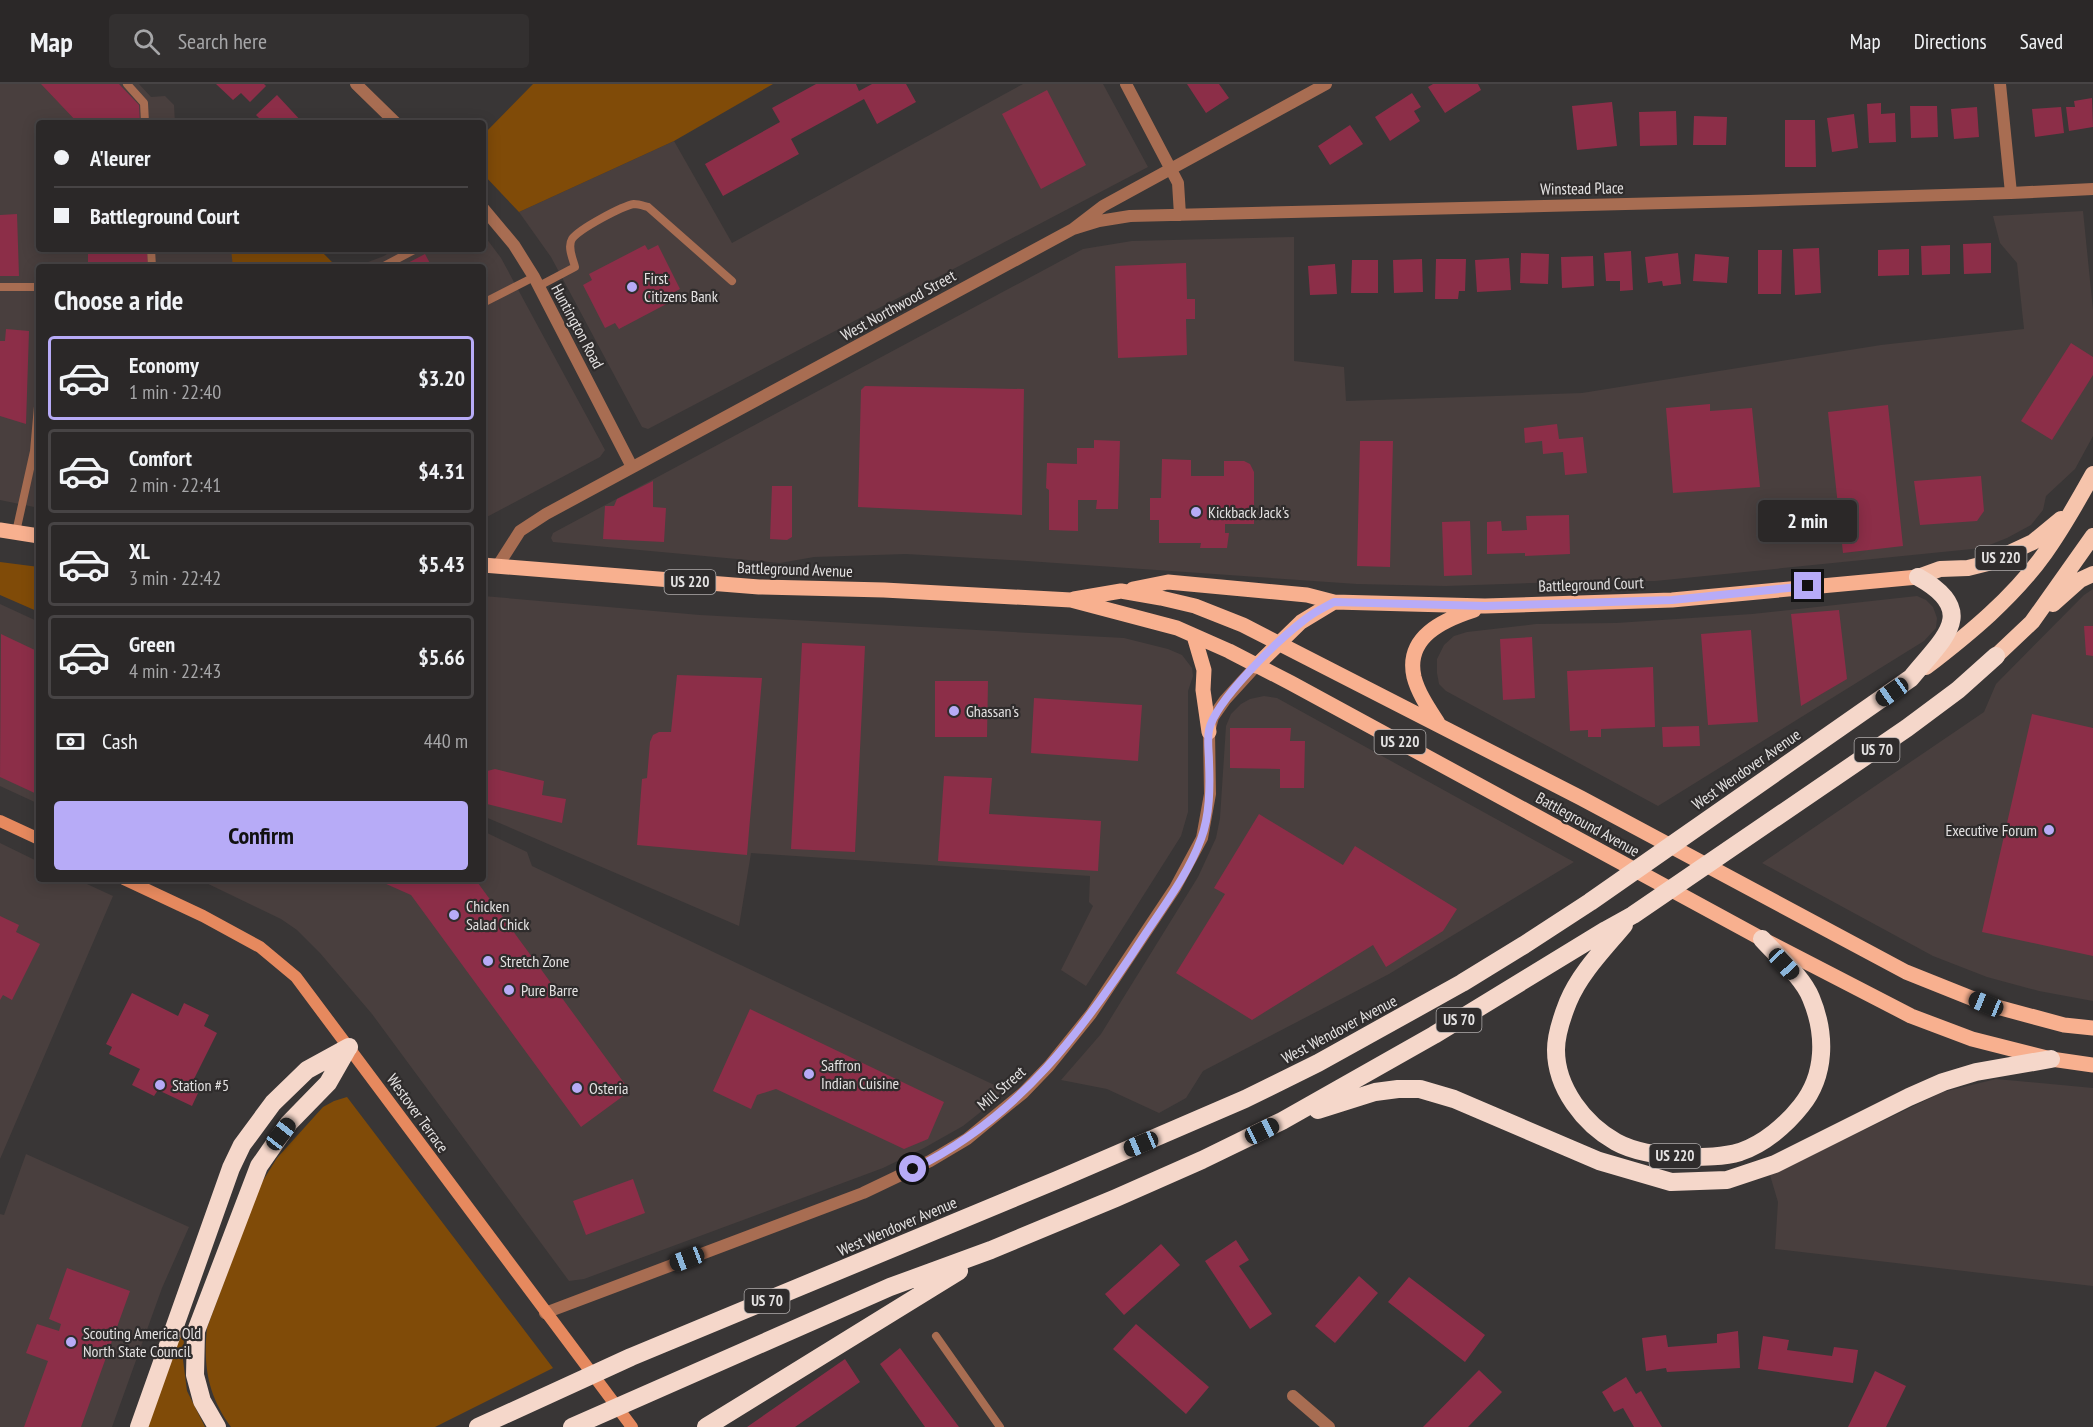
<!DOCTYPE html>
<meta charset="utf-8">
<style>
body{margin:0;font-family:"PT Sans Narrow",sans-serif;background:#333030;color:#f1f3f6;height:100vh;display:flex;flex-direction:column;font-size:22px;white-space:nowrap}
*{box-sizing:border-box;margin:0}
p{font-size:20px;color:#a6a6a8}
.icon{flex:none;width:33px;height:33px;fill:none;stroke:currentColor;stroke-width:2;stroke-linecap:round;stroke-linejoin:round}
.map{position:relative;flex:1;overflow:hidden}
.side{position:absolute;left:36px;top:180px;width:450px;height:618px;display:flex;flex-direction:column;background:#2b2828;border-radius:6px;box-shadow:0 3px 15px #0003,0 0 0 2px #474445}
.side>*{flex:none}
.top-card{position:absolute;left:36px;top:36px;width:450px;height:132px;border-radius:6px;box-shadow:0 3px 15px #0003,0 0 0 2px #474445;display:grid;align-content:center;height:132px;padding:0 18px;background:#2b2828}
.end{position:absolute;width:27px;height:27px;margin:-14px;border:8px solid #b7abf7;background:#111;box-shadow:0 0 0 3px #111}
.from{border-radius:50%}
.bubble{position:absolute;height:42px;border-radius:6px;background:#2b2828;box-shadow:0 3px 15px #0003,0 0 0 2px #474445;font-size:20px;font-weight:600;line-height:42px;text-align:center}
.car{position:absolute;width:18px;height:36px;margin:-18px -9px;border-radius:8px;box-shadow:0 0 4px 2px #0007;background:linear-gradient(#222 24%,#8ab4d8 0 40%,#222 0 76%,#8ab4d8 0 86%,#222 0)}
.top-card b{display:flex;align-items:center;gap:21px;height:57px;font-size:22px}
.top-card b+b{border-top:2px solid #474445}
.top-card i{width:15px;height:15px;background:#f1f3f6}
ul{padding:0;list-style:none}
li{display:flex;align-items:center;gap:18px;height:84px;margin:0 12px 9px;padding:0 6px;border:3px solid #474445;border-radius:6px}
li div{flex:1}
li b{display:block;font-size:22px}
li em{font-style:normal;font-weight:600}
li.current{border-color:#b7abf7}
li>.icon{width:54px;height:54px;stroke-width:1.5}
h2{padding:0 18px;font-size:27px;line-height:72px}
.pay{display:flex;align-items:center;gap:15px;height:66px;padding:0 18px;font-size:22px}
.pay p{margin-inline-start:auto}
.primary-button{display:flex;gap:12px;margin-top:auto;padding:12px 18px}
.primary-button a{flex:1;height:69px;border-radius:6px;background:#b7abf7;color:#111;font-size:24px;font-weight:600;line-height:69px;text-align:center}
header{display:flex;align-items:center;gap:36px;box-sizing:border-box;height:84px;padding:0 30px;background:#2b2828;border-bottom:2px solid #474445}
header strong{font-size:28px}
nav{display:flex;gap:33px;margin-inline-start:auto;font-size:21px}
.search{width:420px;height:54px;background:#333030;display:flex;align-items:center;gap:15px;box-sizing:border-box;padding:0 21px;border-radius:6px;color:#a6a6a8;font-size:22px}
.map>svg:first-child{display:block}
.built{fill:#493f3e}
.green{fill:#804b08}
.building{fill:#8c2e48}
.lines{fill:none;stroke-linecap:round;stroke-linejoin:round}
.service{stroke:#a86d52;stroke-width:8}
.minor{stroke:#a86d52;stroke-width:12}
.tertiary{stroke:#a86d52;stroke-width:12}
.secondary{stroke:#e6895e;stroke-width:12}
.primary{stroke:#f8b08f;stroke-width:15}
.trunk{stroke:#f6c4ac;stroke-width:16}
.motorway{stroke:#f5d7ca;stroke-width:18}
.route{stroke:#b7abf7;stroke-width:8}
.poi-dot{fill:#b7abf7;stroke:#2f2c2c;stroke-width:2}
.labels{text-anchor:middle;stroke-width:4.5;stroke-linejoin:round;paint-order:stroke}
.shield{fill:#2f2c2c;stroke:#aeabab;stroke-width:1.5}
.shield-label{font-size:15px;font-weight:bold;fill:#e4e2e2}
.street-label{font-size:16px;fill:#e4e2e2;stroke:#2f2c2c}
.poi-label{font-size:16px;fill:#e4e2e2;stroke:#2f2c2c;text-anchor:start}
</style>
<header>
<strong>Map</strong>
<div class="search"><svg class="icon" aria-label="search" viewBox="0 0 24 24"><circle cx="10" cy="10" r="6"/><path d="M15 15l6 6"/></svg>Search here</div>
<nav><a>Map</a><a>Directions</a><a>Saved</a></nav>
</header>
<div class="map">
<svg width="2093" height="1343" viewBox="0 0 2093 1343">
<rect width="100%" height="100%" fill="#393636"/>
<!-- built -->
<path class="built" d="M0,0H139L151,13L165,12L174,21L175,39H39V165H231L234,183H39V424L0,416Z
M1023,0H1103L1148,83L648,345L642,343L551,173L519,128L674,57L732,159Z
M2083,127L2093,226V352L2075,385L2046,412L2043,426L2031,441L2007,454L1982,464L1655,497H1592L1446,502L1357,500L1027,477L906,470L814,473L780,479L553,458L551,454L553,449L1083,165L1132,157L1294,153V277L1344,283L1346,317L1582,309L1881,261L2024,245L2017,179L2000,159L1993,132Z
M483,150L501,174L605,366L600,373L483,435V183H355L384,172L395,165H483Z
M2093,505V917L2039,907L1987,893L1933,872L1762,779L1984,628L1996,600L2084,511Z
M483,512L700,531L1124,554L1168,565L1182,571L1192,584L1193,592L1188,607V728L1181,752L1086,902L1061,886L1093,822L1089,818L1090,792L751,769L739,842L483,732Z
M1917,512L1926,516L1933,523L1937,534L1936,544L1924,557L1658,722L1446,607L1439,600L1437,589V575L1444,561L1454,552L1467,548L1536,540L1616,539L1752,530Z
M0,520L39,538V720L0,702Z
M1264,612L1277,614L1574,778L1389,890L1203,987L1186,1014L1159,1029L1107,1005L1061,996L1101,950L1198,793L1216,754L1220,734L1226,642L1231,630L1241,620L1250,615Z
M483,747L527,768L532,782L1007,1007L963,1042L924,1064L883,1084L584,1195L569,1197L372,930L320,869L297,846L281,835L198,795H483Z
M0,759L39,778V795H76L113,812L0,1075Z
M1996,995L2093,1004V1202L1775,1165L1778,1118L1770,1091L1943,1008Z
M26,1070L189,1143L162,1204L112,1343H0V1130L4,1131Z"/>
<!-- green -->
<path class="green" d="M533,0H773L674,57L519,128L483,90V51Z
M231,165H319L337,183H233Z
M0,478L39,483V528L0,511Z
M347,1013L553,1284L435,1343H231C208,1311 203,1283 207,1244L259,1103L277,1074L323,1023L334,1017Z
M180,1251L184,1253L183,1276L187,1307L205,1343H148Z"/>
<!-- building -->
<path class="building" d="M41,0H119L139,21L140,39H78Z
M216,0H264L266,2L250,18L241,9L233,16Z
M816,0H856L859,7L872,0H906L916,18L877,40L864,15L791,55L799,70L723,112L705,80L780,38L772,24Z
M1187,0H1219L1229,14L1206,29Z
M1433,0H1478L1481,6L1445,29L1428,3Z
M1047,6L1086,81L1041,105L1002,30Z
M1412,9L1421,23L1414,27L1420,37L1390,57L1375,33Z
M277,11L303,39H264L256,31Z
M2092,14L2093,43L2069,47L2066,23H2075L2074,17Z
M1612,18L1617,62L1577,66L1572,22Z
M1881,19V30L1895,29L1896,58L1869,59L1867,20Z
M1910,22H1937L1938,53L1911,54Z
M1977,23L1979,53L1954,55L1951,25Z
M2061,23L2064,49L2035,53L2032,25Z
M1676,27L1677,61L1640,62L1639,28Z
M1854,30L1858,64L1832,68L1827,34Z
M1694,32L1727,33L1726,61H1693Z
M1785,36H1815L1816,83H1785Z
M1350,41L1363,60L1330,81L1318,62Z
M17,130L19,192H0V131Z
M1991,159V189L1964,190L1963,160Z
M645,161L648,166L658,161L680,205L671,210L674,216L619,245L615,239L605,244L583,201L592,196L589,190Z
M1950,161V190L1922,191L1921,162Z
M1819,164L1821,209L1795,211L1793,165Z
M88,165H147L148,183H88Z
M1909,165V191L1878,192V166Z
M1758,166H1782L1781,210H1758Z
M1631,167L1633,206L1620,207V197H1606L1604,169Z
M1521,169L1549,170L1548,200L1520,199Z
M1678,169L1681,200L1663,202L1662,197L1648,199L1645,173Z
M425,170L432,183H400Z
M1695,170L1729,173L1727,199L1693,197Z
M1593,172L1594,202L1562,204L1561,173Z
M1509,174L1511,206L1477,208L1475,176Z
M1422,175L1423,208L1394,209L1393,176Z
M1436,175H1466L1465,207H1459L1458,215H1435Z
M1352,176H1378V209H1351Z
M1186,179L1187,215H1195V235H1186L1187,271L1118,274L1115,182Z
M1335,180L1337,210L1310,211L1308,182Z
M6,245L29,247L26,340L0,332V257H5Z
M2071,259L2093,273V291L2052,356L2021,337Z
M865,302L1024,305L1022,431L858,423L861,306Z
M1710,320V327L1752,324L1760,403L1673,409L1666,324Z
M1888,321L1903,462L1843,469L1828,328Z
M1557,340L1559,355L1583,353L1587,389L1565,391L1563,368L1543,370L1542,357L1525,359L1524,344Z
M1094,356L1120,357L1118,425H1096L1097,416H1078V447L1049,446V406L1046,404L1047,379L1077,380V364H1094Z
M1360,357H1393L1390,483L1357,482Z
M1162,375L1191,376V392H1224V377H1244L1250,380L1254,388V440H1225V449H1229L1227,464H1200L1201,459H1159V436H1150V414H1161Z
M1981,392L1984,427L1977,437L1920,441L1914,397Z
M653,397V423L666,424L664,458L603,455L605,422H614L617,415Z
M772,402H792V453L787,456L770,455Z
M1569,431L1570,470L1525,472V469L1487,470V438L1501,437L1502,447L1527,446L1526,432Z
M1470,437L1472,491L1444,492L1442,438Z
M1839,526L1847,595L1801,622L1791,530Z
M2084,542H2093V572L2086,571Z
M1751,546L1758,638L1708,641L1701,550Z
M1,550L39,568V711L0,693Z
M1532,553L1535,614L1503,616L1500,555Z
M802,559L865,562L855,768L791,765Z
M1653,583L1655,643L1601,645V653H1588V646L1570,647L1567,587Z
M677,591L762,594L747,771L637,761L642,695L647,694L650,658L653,651L659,648H671Z
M935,597H988L987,653H935Z
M1034,614L1142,621L1138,677L1031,669Z
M2032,630L2093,644V872L1982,848Z
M1699,642L1700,662L1663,663L1662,643Z
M1230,644H1291L1290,657H1305L1304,704H1280V685L1230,684Z
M495,685L544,697L542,711L566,715L562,739L483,719V688Z
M944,692L992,694L989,730L1101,737L1098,787L938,777Z
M1259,730L1343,781L1355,762L1457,825L1443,847L1386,883L1373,861L1252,936L1176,889L1225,810L1214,804Z
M375,795H475L630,1007L581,1043L411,811Z
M0,832L19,841L16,848L40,860L12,916L3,911L0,916Z
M132,909L178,932L184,919L209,931L204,942L217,949L189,1005L198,1009L192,1022L158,1006L154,1012L132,1001L140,985L109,970L112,963L106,960Z
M750,925L944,1018L928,1055L904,1065L776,1005L757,1011L751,1025L713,1007Z
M633,1095L645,1129L586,1151L573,1117Z
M1236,1156L1249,1176L1239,1182L1272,1230L1250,1245L1205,1177Z
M1161,1160L1180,1181L1124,1231L1105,1210Z
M67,1184L130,1207L81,1343H24L48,1277L26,1269L37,1240L59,1247L61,1240L49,1235Z
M1359,1192L1378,1209L1335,1259L1315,1242Z
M1409,1193L1485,1251L1465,1278L1388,1218Z
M1136,1240L1209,1303L1186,1330L1113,1265Z
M1738,1247L1740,1284L1667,1288L1666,1284L1646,1287L1642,1254L1666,1251L1668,1263L1717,1259V1250Z
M1763,1252L1789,1256L1787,1266L1832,1272L1834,1263L1858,1266L1853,1299L1758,1285Z
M900,1264L959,1343H925L880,1280Z
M845,1275L860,1298L795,1343H747Z
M1479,1286L1502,1308L1468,1343H1423Z
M1875,1287L1906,1302L1886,1343H1848Z
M1626,1293L1636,1310L1641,1307L1662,1343H1634L1623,1324L1614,1328L1602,1308Z"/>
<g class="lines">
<!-- service -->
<path class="service" d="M127,0L144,19L145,39
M151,165L152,183
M382,183L416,165
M539,202L575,183C573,175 567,163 572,155C579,145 622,122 634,120C639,120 644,122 648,123L732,197
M0,203H39
M483,219L534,193
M16,448L34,367L39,311
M936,1252L1000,1343"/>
<!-- minor -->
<path class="minor" d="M356,0L396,39
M1126,0L1178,99L1180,131
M2000,0L2011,109
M483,124L514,161L534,193L632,383
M1073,145L1099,137L1130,132L1748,117L2011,109L2093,105
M497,483L520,447L546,430L1073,145L1103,122L1326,0
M1293,1312L1329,1343"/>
<!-- tertiary -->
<path class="tertiary" d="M545,1229L863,1109L930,1077L967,1055L1023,1009L1049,982L1091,930L1175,804L1202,754L1210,710L1209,648L1213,633L1225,616L1256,582"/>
<!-- secondary -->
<path class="secondary" d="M0,737L39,755
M124,795L203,832L260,863L296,893L632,1343"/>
<!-- primary -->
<path class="primary" d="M0,446L39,452
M483,481L759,503L884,506L1071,516L1177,544L1229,567L1291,599L1762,855L1911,932L1972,955L2051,975L2093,981
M1133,505L1168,498L1307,511L1334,518
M1074,515L1121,507L1161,514L1195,522L1243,541L1581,714L1906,888L1986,920L2064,941L2093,944
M1194,552L1204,586L1203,606L1209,648
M1256,582L1301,538L1334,518L1485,522L1672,516L1918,493
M1438,639C1429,625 1418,609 1414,593C1405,553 1443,536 1474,526"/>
<!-- trunk -->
<path class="trunk" d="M1918,493L1940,485L1968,484L1988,479L2033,458L2061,435
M2053,520L2080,496L2093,490
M1996,572L2032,538L2093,452
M1926,583C1969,550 2013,514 2045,469C2063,444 2078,417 2093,390"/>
<!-- motorway -->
<path class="motorway" d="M1624,841C1604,865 1580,889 1568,918C1562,933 1556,950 1556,966C1556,1004 1584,1040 1616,1058C1636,1069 1663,1072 1686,1073C1704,1073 1723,1073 1740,1068C1764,1060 1786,1041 1801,1022C1826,991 1826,950 1811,914C1802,892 1778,873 1762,855
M1318,1026L1375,1008L1398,1005H1420L1454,1015L1599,1077L1671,1098L1727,1096L1775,1080L1909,1013L1943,998L1976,988L2051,975
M139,1343L231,1084L242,1061L273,1019L307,986L349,963
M217,1343L202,1317L195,1291L196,1247L259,1082L289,1039L328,999L348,964
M478,1343L631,1273L1057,1096L1245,1015L1318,979L1462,899L1524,861L1590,818L1911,594C1942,555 1981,528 1918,493
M572,1343L890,1203L991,1166L1116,1114L1202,1076L1282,1037L1434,951L1606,846L1633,831L1907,644L1958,606L1996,572
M706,1343L959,1187"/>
</g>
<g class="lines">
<!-- route -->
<path class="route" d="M913,1085C1019,1034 1084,945 1146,849C1166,819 1189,788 1201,755C1210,731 1210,703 1209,678C1209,668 1207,656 1209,646C1215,617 1278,556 1303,537C1312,529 1323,524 1334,518L1485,522L1672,516L1808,502"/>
</g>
<!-- markers -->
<g class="poi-dot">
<circle cx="632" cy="203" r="6"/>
<circle cx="1196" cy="428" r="6"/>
<circle cx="954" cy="627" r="6"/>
<circle cx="2049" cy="746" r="6"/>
<circle cx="454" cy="831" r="6"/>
<circle cx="488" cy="877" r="6"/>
<circle cx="509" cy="906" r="6"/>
<circle cx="809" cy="990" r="6"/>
<circle cx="160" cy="1001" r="6"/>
<circle cx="577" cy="1004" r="6"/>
<circle cx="71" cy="1258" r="6"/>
</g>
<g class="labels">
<!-- shield labels -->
<g class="shield">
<rect x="1975.5" y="462" width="51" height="24" rx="4.5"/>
<rect x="664.5" y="486" width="51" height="24" rx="4.5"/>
<rect x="1374.5" y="646" width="51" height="24" rx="4.5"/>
<rect x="1854.5" y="654" width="45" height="24" rx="4.5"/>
<rect x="1436.5" y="924" width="45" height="24" rx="4.5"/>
<rect x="1649.5" y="1060" width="51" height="24" rx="4.5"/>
<rect x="744.5" y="1205" width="45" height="24" rx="4.5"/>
</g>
<g class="shield-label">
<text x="2001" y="479">US 220</text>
<text x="690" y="503">US 220</text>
<text x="1400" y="663">US 220</text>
<text x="1877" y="671">US 70</text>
<text x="1459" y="941">US 70</text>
<text x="1675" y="1077">US 220</text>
<text x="767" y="1222">US 70</text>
</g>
<!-- street labels -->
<g class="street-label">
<text transform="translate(1582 104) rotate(-1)" y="6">Winstead Place</text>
<text transform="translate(898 221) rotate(-29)" y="6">West Northwood Street</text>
<text transform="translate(578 242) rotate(62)" y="6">Huntington Road</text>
<text transform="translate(795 485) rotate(2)" y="6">Battleground Avenue</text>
<text transform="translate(1591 500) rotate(-2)" y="6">Battleground Court</text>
<text transform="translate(1746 685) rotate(-35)" y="6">West Wendover Avenue</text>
<text transform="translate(1588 740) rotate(29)" y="6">Battleground Avenue</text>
<text transform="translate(1339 945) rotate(-28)" y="6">West Wendover Avenue</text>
<text transform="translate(1001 1004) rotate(-41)" y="6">Mill Street</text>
<text transform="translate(418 1029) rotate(54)" y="6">Westover Terrace</text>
<text transform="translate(897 1142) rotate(-23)" y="6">West Wendover Avenue</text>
</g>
<!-- poi labels -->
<g class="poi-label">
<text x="644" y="200">First<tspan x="644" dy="18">Citizens Bank</tspan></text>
<text x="1208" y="434">Kickback Jack's</text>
<text x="966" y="633">Ghassan's</text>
<text x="2037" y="752" text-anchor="end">Executive Forum</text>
<text x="466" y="828">Chicken<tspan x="466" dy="18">Salad Chick</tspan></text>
<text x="500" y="883">Stretch Zone</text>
<text x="521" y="912">Pure Barre</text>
<text x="821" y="987">Saffron<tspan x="821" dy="18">Indian Cuisine</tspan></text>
<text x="172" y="1007">Station #5</text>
<text x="589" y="1010">Osteria</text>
<text x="83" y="1255">Scouting America Old<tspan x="83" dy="18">North State Council</tspan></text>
</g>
</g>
</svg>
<i class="end from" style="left:913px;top:1085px"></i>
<i class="end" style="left:1808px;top:502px"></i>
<div class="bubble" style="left:1758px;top:416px;width:99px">2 min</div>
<i class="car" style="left:1892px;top:608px;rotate:235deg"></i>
<i class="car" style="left:1784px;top:880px;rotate:137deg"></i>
<i class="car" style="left:1986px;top:920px;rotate:292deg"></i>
<i class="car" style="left:1262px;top:1047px;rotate:64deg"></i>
<i class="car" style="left:281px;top:1050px;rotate:38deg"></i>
<i class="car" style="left:1141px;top:1060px;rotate:247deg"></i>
<i class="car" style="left:687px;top:1175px;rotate:249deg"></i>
<div class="top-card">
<b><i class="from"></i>A'leurer</b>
<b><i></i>Battleground Court</b>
</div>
<section class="side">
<h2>Choose a ride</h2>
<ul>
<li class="current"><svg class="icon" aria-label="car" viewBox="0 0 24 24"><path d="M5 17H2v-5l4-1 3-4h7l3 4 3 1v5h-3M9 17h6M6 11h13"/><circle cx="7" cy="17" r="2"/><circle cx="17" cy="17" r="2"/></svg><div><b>Economy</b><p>1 min · 22:40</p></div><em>$3.20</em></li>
<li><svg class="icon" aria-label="car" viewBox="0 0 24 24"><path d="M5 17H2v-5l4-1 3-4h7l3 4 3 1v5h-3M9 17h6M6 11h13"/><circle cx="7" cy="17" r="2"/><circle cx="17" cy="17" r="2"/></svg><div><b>Comfort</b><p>2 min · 22:41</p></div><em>$4.31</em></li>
<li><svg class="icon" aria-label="car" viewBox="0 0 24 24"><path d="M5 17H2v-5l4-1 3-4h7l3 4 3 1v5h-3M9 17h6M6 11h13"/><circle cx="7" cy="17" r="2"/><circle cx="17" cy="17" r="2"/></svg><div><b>XL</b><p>3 min · 22:42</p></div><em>$5.43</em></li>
<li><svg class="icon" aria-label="car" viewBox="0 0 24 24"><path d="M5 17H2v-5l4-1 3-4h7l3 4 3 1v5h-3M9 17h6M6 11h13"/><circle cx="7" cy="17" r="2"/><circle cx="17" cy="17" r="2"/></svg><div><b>Green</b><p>4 min · 22:43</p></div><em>$5.66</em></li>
</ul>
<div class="pay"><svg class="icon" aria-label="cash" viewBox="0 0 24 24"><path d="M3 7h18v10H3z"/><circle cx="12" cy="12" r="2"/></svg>Cash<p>440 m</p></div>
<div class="primary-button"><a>Confirm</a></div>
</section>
</div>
